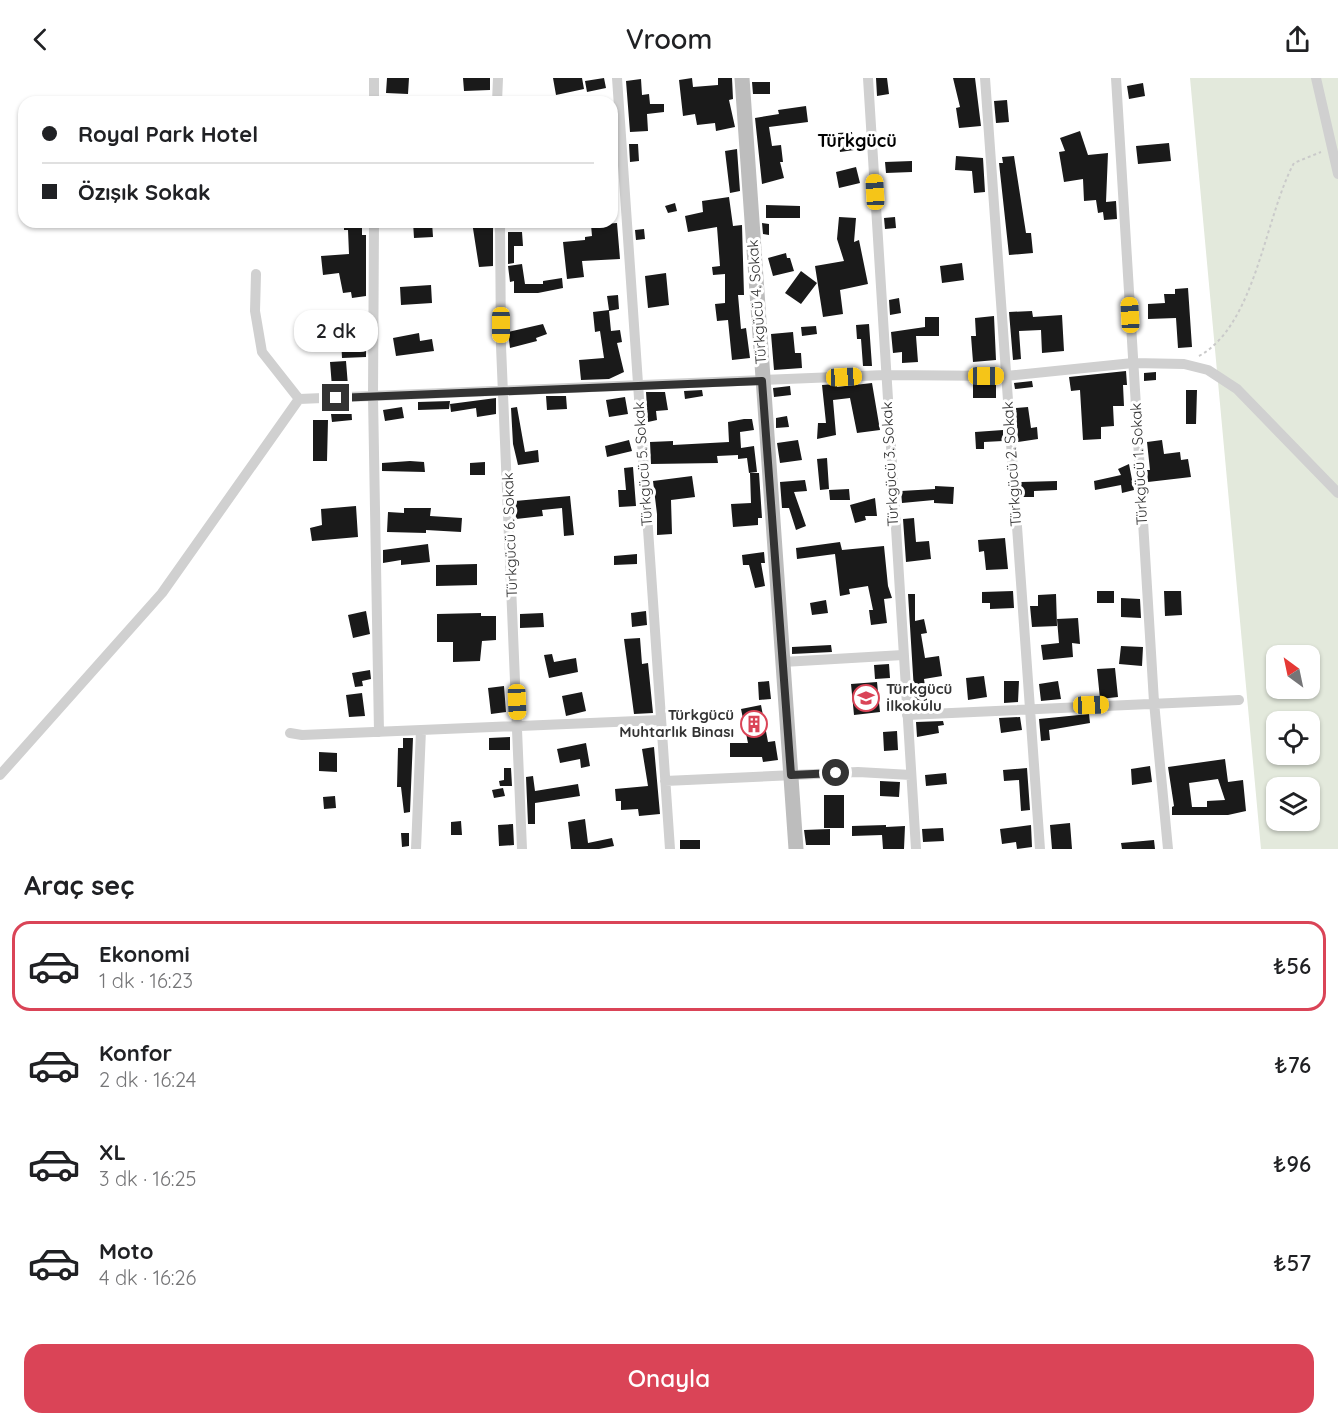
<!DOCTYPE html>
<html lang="tr">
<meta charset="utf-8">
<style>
body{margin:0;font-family:Quicksand,sans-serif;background:#f2f2f2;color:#202124;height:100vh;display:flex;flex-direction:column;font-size:22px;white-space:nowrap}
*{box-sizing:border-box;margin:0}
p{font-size:20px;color:#757577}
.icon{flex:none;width:33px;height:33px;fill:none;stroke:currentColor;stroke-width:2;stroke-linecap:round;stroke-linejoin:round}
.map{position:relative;height:771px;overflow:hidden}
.panel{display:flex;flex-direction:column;background:#fff;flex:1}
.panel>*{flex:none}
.top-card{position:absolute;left:18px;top:18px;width:600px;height:132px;border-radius:18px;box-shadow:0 2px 4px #0004;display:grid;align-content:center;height:132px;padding:0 24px;background:#fff}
.needle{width:39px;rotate:327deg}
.controls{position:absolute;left:1266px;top:567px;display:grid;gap:12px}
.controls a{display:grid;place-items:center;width:54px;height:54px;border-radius:12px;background:#fff;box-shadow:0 2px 4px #0004;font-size:30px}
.end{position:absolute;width:27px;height:27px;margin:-14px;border:8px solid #333;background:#fff;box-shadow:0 0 0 3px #fff}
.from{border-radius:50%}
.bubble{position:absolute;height:42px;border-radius:18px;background:#fff;box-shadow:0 2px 4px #0004;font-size:20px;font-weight:600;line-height:42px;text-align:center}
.car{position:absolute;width:18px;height:36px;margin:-18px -9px;border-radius:8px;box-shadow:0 0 4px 2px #0007;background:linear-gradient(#f5c518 24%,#345 0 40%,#f5c518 0 76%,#345 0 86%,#f5c518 0)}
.top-card b{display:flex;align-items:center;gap:21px;height:57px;font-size:22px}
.top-card b+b{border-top:2px solid #e0e0e0}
.top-card i{width:15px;height:15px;background:#202124}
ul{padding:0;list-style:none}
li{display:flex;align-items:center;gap:18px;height:90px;margin:0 12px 9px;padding:0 12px;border:3px solid transparent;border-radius:18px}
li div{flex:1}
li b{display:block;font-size:22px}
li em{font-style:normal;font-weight:600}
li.active{border-color:#da4457}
li>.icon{width:54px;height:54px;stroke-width:1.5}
h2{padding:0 24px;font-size:27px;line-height:72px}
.primary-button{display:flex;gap:12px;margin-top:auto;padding:12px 24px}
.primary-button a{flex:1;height:69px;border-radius:18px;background:#da4457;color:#fff;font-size:24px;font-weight:600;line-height:69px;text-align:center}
header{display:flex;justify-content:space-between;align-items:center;height:78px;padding:0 24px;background:#fff;font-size:27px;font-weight:600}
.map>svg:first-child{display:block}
.green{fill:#e3e9dc;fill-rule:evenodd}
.building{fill:#1a1a1a;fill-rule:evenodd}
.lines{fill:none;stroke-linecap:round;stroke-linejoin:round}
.path{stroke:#cacaca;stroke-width:2;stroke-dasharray:3 3;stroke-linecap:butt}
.minor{stroke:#d0d0d0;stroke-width:10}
.secondary{stroke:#bdbdbd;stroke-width:15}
.route{stroke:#333;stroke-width:8}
.labels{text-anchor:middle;stroke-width:6;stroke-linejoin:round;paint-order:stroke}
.street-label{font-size:15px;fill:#333;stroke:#fff}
.poi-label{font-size:15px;font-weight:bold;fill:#333;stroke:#fff;text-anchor:start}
.quarter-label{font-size:18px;font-weight:bold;fill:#000;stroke:#fff}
</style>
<header><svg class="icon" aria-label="back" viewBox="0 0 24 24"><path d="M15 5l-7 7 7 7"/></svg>Vroom<svg class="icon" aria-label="share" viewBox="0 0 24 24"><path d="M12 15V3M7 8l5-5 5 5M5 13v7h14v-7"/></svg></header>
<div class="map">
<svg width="1338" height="771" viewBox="0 0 1338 771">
<rect width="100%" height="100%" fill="#fff"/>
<!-- green -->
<path class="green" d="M1190,0H1338V771H1261ZM1276,578H1310V610H1276ZM1276,644H1310V676H1276ZM1276,710H1310V742H1276Z"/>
<!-- building -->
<path class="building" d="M387,0H409L408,16L386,15Z
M463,0H490V12L464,13Z
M553,0H582L584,11L556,17Z
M604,0L606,10L587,14L585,3Z
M692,0L693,9L718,7V0H732L733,21L729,22L735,49L716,53L715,45L697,47L695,36L683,38L679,2Z
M876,0H887L889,16L877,18Z
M953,0H975L981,48L959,50L956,30L960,29Z
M641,1L642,17L649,16L650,26H664V34L647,36L648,53L630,54L626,3Z
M752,4H770V16H753Z
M1143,5L1145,18L1129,21L1127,8Z
M1007,22L1009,44L996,45L994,23Z
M806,28L808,44L769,49L772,68L781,67L783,84H780L784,100L762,106L755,40L779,36L778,32Z
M1080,53L1088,77L1108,75L1106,124L1116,123L1117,141L1104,142L1103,134L1098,135L1096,122L1084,123L1083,101L1064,104L1059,74L1065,73L1060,60Z
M852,54L854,72L840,74L838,55Z
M1169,65L1171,83L1138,86L1136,68Z
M629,66H638L639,83L630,84Z
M737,71L740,113L730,115L725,73Z
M956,78L983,80L985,114L974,115L972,93L955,92Z
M1014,78L1026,155H1031L1033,175L1009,177L999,85H1003L1002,79Z
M912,83V94L886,95L885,84Z
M856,89L860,105L839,110L836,94Z
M729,119L733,148L742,147L744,217H738L741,251L746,250L750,280L732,282L728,242L717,243L715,226L725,225V196L713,197L712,189L720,188L717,149L688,154L685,138L703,134L702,123Z
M675,125L677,133L668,135L665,128Z
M766,127L800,128V140H766Z
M839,139L856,140L854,164L859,162L868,206L840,212L843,236L823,239L815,188L844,183L837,161Z
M895,139L896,150L885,151L884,140Z
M344,144H362V157H366V218L352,220L351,214L343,215L339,195L323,197L321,178L349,176L348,152H344Z
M413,144H432L433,159L414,160Z
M472,144H493V188L479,189Z
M617,145L620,181L582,183L584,199L567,201L563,164L585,162V159L592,158L591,147Z
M762,145L769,146V157L763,156Z
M644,151L645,161L636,162L635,152Z
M508,154H522L523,168H514V185L508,186Z
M786,175L787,180H790L794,193L773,198L768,180Z
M962,185L964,202L942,205L940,188Z
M522,186L525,206H543V203L562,200L563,210L538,215H514V203L510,204L508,188Z
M801,193L817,205L801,226L785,215Z
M666,195L669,227L648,230L645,198Z
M431,207L432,225L401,227L400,209Z
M1188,210L1192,269L1178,270L1176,240L1148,241V226L1165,225L1164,216H1175V211Z
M618,217L619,231L609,233L611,253L620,252L622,264L617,265L624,294L609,301L581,302L579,282L604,280L600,253L595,254L593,234L609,232L607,218Z
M899,220L901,235L890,237L889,222Z
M343,232L345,257L366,256V279L342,280L341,260H328L326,233Z
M1032,233L1033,239L1062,237L1064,273L1042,275L1041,252L1019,253L1021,281L1013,282L1009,234Z
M994,238L996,282L973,284L971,258H976L975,240Z
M925,239H939V258H916L918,284L902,285V274L893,275L891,254L925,249Z
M543,246L547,256L536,260L537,263L510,270L508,254Z
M869,246L872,288H863L861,261H857L856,247Z
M816,248L817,256L802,258L801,249Z
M793,254L795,275H801L802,290L774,292L771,256Z
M419,255L420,263L432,261L434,273L396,278L393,260Z
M346,283L348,308L332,309L330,284Z
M1126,293L1127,307H1123L1124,328H1113L1114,348L1101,349V361L1083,362L1080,312L1071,313L1069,299Z
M1156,294V302L1144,303V295Z
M1032,303L1033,309L1015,311L1014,305Z
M872,305L880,352L857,355L850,320L833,322L836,357L817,361L818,345H826L822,307L837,306V309Z
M973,305H996V320H973Z
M790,308L791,317L774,319L773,310Z
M702,312L703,318L685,321L684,313Z
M1186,312H1197L1196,346H1186Z
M646,314H665L668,332L656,333L657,342L648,344Z
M546,318H566L567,331L547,332Z
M625,319L628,336L609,339L606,322Z
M496,320V336L477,339L476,330L451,334L450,326Z
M450,323L449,331L418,332V324Z
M351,326L352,342L332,344L330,328Z
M402,329L404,340L385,343L383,332Z
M517,329L525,374L538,372L539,384L518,387L513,366L511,330Z
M1028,329L1031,350L1037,349L1038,361L1018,364L1016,330Z
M787,338L789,349L776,350V340Z
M744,341H752L754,352L740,354L741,370L754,368L757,394L749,395L747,380L738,381V377L717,378L718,385L651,386L650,364L673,363V367L729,364L728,344Z
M313,342H328L327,383H313Z
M1003,352V363L984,364V371H976L975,354Z
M629,362L632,373L607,379L605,368Z
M798,362L802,382L780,385L777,365Z
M1162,362L1164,376L1180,374L1181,382L1188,381L1191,399L1148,404L1147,392H1150L1147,364Z
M827,380L829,411L820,412L817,381Z
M410,383L424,384L425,394L382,393V385Z
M485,384V397H470V385Z
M1129,386L1134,412L1122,415L1121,407L1095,412L1094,403L1121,397L1118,391Z
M633,389L636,428L619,429L618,412H626L624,390Z
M750,395H759L762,440H758V447L733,449L731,426L751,425Z
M692,398L695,419L671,422L672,456L657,457V436L653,403Z
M805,402L807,413L794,414L806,448L796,452L789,430H782L780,404Z
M1057,403V412L1034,413V419H1022L1021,404Z
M935,408L954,409L953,426L934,425V422L902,425L901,413L935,411Z
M849,411L850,422H830L829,412Z
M570,418L574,457L564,458L562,430L542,432L543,438L516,441L515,423Z
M875,420L877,438H865L866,442L855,445L850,427Z
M356,428L358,459L312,463L310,450L322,447L321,431Z
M404,430H431L430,438L462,440L461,454L426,452V455L387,454L388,434L404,435Z
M914,440L916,464L929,463L931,481L906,484L903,441Z
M1005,460L1008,491L986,492L984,473L979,474L978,462Z
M840,464L842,472L884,468L888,508L892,520L884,521L887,545L871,547L869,532H873L868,508L849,511L850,516L840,518L835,476L797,481L796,470Z
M428,466L430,484L401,487V482L383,485V472Z
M764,474L765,485H761L765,508L755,510L749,487H743L742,477Z
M637,476V486L614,487V478Z
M477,486V507L436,508V487Z
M1013,513L1014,530L990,531V525H982V514Z
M1097,513H1114V525H1097Z
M1164,513H1181L1182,537L1165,538Z
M908,516H915V543L924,541L927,555L921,556L925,580L939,578L942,598L924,601L928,629H915Z
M1056,516L1057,548L1032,549L1030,528H1038V517Z
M1121,520L1140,521L1141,540L1121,539Z
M826,522L828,535L812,537L810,525Z
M366,533L370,556L353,560L348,537Z
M646,533L647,547L632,549L631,535Z
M481,535V538H496V562L482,563L480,583L453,584V564H437V536Z
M543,535L544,549L520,550V536Z
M1078,540L1080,566L1072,565L1073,579L1043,582L1041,567L1059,565L1057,541Z
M640,560L642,586L648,585L653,635L634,636L624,561Z
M831,567L832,574L792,576V569Z
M1121,568L1143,569L1142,588L1119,586Z
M552,576L554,584L576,580L578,594L549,600L544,577Z
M889,586L890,600L875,601L874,587Z
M1115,590L1118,619L1100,621L1097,591Z
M370,592L371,601L362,603L363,608L355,609L352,595Z
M984,598L987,619L968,622L966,600Z
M769,603L771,621L759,622L758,604Z
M1004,603H1019L1018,624L1004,625Z
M1058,603L1061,621L1041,623L1039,606Z
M877,604L880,634L854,637L851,606Z
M504,608L506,634L491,636L488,610Z
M582,614L586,633L566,638L562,618Z
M362,615L365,638L349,639L346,617Z
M761,627L768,664L775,663L778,682L763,684L762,679H730V665H748L741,631Z
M1089,636L1090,645L1049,652L1050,662L1041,663L1039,641Z
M1020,639L1022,652L1001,655L999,640Z
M943,643L944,647L938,648L939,655L917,659L916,644Z
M897,653L898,672L884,673L883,654Z
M510,659V672H489V660Z
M403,660H413L410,734L404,735L401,709H397L398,670H403Z
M586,665L590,688L581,690L580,681L560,685L557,671Z
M654,669L660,736L639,738L638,731L621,732V723H616L615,711L648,708L642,671Z
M319,674L337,675V694L319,693Z
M1225,681L1228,704L1243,702L1246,733L1228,737H1172V729L1174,728L1168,689ZM1218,701L1225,722L1207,723V729H1192L1189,705Z
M1150,688L1152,704L1132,707L1131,691Z
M504,690H511L512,708H500L499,703L504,702Z
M1027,690L1030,732L1021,733L1019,702L1004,703L1003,692Z
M946,695L947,706L926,708L925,697Z
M533,698L535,713L578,706L580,718L535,725V746H528L526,699Z
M880,703L900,704L899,719L880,718Z
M503,710L505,718L494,720L492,712Z
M824,717H844V750H824Z
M335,718L336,730L324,731L323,719Z
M585,741L588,765L612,760L614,768L599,771H571L568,744Z
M461,743L462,757H451V744Z
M1070,745L1072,771H1052L1050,747Z
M513,746L514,767L499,768L498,747Z
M886,747V749L905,748L904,771H883L882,757L852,758V748Z
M1031,747L1032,769L1017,771L1016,764L1002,766L1000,751Z
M943,750L944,763L923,764L922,751Z
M830,751V767H806L804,752Z
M401,755H409V768L402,769Z
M680,762H700V771H680Z
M1154,762L1155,771H1122L1121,765Z"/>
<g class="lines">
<!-- path -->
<path class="path" d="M1199,278C1256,247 1265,138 1294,85L1321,74"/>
<!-- minor -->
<path class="minor" d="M617,0L670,771
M868,0L916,771
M985,0L1040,771
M1116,0L1154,624L1168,771
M1316,0L1338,96
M374,24V0
M497,24L498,0
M374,144L373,319L379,654
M500,144L501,268L522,771
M256,196L255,233L262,274L299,321
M299,321L885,297L1006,298L1133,285L1184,286L1208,292L1237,311L1338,415
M783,584L903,577
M907,637L1239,622
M290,655L302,657L661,642
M0,697L162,515L299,321
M665,703L858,694L911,697
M416,771L421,652"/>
<!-- secondary -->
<path class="secondary" d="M742,0L796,771"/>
</g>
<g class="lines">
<!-- route -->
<path class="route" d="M336,320L762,303L791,697L836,695"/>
</g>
<!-- icons -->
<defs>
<symbol id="school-ring" viewBox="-11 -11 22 22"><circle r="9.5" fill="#fff" stroke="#da4457" stroke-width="1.5"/><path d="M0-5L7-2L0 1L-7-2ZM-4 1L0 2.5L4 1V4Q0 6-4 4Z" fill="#da4457"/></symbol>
<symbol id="building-ring" viewBox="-11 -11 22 22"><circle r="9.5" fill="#fff" stroke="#da4457" stroke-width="1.5"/><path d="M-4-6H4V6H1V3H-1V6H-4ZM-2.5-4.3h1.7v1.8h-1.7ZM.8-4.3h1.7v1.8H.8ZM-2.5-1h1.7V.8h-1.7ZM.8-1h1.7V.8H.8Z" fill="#da4457"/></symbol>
</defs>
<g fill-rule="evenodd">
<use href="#school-ring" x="851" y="605" width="30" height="30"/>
<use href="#building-ring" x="739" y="631" width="30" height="30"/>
</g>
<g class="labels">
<!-- street labels -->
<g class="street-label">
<text transform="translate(757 224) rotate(-94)" y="5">Türkgücü 4. Sokak</text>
<text transform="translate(643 386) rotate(-94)" y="5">Türkgücü 5. Sokak</text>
<text transform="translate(890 386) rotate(-93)" y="5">Türkgücü 3. Sokak</text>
<text transform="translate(1012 386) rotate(-94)" y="5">Türkgücü 2. Sokak</text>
<text transform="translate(1139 386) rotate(-93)" y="5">Türkgücü 1. Sokak</text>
<text transform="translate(510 457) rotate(-92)" y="5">Türkgücü 6. Sokak</text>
</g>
<!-- poi labels -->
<g class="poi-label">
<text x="886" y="616">Türkgücü<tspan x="886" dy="17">İlkokulu</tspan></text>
<text x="734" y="642" text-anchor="end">Türkgücü<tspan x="734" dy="17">Muhtarlık Binası</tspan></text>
</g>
<!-- quarter labels -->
<g class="quarter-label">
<text x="857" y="69">Türkgücü</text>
</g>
</g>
</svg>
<div class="controls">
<a><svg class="needle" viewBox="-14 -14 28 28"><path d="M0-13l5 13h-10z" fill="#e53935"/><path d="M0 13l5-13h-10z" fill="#757577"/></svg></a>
<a><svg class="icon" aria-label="locate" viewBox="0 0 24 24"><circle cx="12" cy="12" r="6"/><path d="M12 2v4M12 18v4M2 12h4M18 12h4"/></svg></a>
<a><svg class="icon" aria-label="layers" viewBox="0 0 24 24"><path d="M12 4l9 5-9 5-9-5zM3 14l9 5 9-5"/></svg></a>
</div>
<i class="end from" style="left:836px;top:695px"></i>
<i class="end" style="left:336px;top:320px"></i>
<div class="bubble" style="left:294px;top:232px;width:84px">2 dk</div>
<i class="car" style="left:875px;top:114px;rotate:357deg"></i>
<i class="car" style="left:1130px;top:237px;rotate:357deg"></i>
<i class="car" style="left:501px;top:247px;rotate:180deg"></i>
<i class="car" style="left:986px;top:298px;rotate:90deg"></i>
<i class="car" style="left:844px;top:299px;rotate:87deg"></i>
<i class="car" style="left:517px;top:624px;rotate:178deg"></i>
<i class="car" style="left:1091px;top:627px;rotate:88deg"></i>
<div class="top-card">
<b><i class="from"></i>Royal Park Hotel</b>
<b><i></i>Özışık Sokak</b>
</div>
</div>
<section class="panel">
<h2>Araç seç</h2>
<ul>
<li class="active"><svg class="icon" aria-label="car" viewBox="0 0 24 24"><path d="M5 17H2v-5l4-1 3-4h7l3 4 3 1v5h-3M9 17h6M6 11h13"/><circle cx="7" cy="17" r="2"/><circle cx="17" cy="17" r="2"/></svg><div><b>Ekonomi</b><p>1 dk · 16:23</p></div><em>₺56</em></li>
<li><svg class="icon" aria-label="car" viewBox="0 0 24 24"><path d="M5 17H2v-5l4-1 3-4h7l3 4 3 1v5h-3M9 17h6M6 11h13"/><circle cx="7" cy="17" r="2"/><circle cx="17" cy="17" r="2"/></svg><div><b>Konfor</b><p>2 dk · 16:24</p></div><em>₺76</em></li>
<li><svg class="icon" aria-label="car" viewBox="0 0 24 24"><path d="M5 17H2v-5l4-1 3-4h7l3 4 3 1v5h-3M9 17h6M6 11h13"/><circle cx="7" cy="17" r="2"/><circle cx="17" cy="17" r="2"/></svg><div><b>XL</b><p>3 dk · 16:25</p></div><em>₺96</em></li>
<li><svg class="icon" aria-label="car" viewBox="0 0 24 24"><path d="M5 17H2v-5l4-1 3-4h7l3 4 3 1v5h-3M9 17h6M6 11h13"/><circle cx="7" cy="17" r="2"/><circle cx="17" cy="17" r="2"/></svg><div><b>Moto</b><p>4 dk · 16:26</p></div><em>₺57</em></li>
</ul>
<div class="primary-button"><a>Onayla</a></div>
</section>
